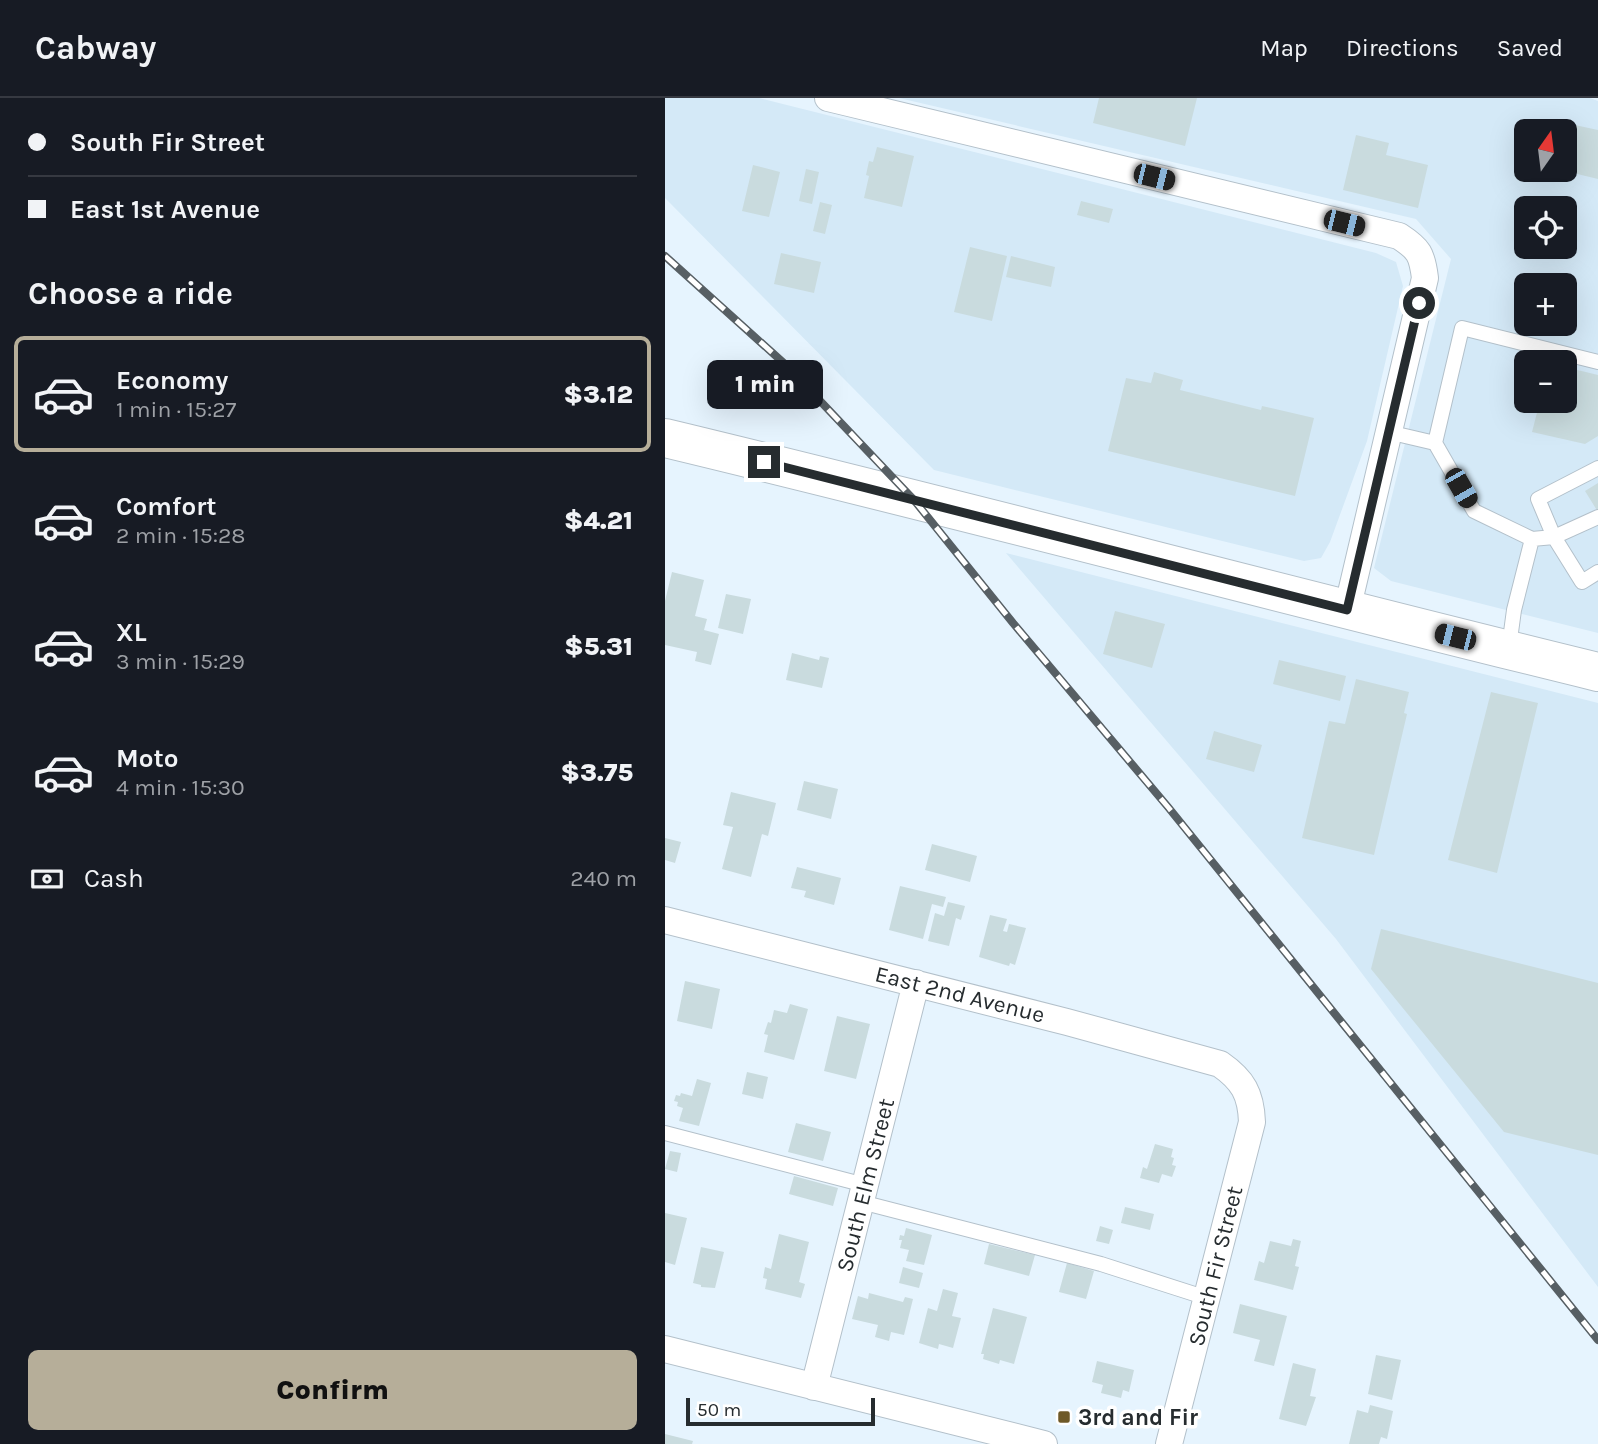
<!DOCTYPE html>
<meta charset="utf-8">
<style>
body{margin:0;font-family:Karla,sans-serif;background:#20242c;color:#f1f3f6;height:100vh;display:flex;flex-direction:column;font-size:26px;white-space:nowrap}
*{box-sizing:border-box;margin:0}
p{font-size:23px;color:#9ea1a6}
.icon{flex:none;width:38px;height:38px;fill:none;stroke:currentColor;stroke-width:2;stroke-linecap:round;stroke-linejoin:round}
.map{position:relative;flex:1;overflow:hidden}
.drawer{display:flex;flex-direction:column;background:#171b24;width:665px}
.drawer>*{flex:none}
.banner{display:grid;align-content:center;height:154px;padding:0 28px;background:#171b24}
.needle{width:46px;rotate:14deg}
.buttons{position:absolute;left:849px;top:21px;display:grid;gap:14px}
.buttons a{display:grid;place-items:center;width:63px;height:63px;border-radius:10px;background:#171b24;box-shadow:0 7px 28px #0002;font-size:35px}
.scale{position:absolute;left:21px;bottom:18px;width:189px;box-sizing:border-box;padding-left:7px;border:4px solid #262c2f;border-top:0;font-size:19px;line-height:24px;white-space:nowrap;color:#262c2f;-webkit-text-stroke:5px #fff;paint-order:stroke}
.end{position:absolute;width:32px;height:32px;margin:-16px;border:9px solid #262c2f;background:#fff;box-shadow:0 0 0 4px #fff}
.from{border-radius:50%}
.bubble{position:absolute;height:49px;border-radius:10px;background:#171b24;box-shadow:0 7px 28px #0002;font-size:23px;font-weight:800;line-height:49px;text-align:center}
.car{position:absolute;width:21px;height:42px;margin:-21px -10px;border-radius:9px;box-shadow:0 0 5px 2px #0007;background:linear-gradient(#222 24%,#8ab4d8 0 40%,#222 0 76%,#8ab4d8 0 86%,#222 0)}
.banner b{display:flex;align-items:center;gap:24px;height:66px;font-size:26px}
.banner b+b{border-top:2px solid #363941}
.banner i{width:18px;height:18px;background:#f1f3f6}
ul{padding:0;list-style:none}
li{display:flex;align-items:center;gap:21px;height:116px;margin:0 14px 10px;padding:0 14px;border:4px solid transparent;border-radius:10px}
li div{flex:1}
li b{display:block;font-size:26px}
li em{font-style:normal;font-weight:800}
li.on{border-color:#b6ae99}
li>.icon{width:63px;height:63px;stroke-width:1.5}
h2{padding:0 28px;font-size:32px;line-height:84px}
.pay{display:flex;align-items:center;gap:18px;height:77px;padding:0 28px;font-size:26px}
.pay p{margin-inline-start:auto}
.action{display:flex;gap:14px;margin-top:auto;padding:14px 28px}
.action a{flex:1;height:80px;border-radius:10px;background:#b6ae99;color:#111;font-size:28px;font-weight:800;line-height:80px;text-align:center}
header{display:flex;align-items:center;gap:42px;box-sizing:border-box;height:98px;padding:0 35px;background:#171b24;border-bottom:2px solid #363941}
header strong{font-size:33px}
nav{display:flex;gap:38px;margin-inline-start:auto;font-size:24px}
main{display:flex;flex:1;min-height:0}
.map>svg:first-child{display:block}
.built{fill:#d4e9f7;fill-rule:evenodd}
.building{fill:#c9dbde}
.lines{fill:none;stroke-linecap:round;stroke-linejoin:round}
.service-casing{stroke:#b3c0ca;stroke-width:16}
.minor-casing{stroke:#b3c0ca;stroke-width:28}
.secondary-casing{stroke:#b3c0ca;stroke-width:40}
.service{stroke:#fff;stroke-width:14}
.minor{stroke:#fff;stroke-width:26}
.secondary{stroke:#fff;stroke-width:38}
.rail-casing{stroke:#575f64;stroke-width:8}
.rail{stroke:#fff;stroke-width:5;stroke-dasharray:16;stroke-linecap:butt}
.route{stroke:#262c2f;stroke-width:9}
.poi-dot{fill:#6e5928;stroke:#fff;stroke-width:2.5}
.labels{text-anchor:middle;stroke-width:7;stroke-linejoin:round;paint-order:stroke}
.street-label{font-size:23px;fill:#262c2f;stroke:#fff}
.poi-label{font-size:23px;font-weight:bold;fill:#262c2f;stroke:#fff;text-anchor:start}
</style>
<header>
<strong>Cabway</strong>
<nav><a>Map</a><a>Directions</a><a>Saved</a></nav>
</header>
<main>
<section class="drawer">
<div class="banner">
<b><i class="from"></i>South Fir Street</b>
<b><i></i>East 1st Avenue</b>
</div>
<h2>Choose a ride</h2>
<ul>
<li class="on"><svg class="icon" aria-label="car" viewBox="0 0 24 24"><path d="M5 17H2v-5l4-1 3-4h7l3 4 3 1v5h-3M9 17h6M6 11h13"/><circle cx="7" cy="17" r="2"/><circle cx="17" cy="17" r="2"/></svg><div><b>Economy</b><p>1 min · 15:27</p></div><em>$3.12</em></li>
<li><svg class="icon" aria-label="car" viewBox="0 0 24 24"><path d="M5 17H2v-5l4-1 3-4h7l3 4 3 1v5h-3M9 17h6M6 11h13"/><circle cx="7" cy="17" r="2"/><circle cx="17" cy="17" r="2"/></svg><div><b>Comfort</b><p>2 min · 15:28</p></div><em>$4.21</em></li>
<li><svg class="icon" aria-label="car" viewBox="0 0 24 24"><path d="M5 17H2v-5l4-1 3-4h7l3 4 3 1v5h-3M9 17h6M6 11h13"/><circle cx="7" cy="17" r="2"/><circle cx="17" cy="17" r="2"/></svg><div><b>XL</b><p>3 min · 15:29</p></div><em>$5.31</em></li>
<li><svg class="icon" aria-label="car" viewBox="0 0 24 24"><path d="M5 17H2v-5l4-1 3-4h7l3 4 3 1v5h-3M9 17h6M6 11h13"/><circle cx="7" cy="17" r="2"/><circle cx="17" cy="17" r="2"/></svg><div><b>Moto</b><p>4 min · 15:30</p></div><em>$3.75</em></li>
</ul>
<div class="pay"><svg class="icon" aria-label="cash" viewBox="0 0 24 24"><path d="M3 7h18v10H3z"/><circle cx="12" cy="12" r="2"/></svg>Cash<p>240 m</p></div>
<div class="action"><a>Confirm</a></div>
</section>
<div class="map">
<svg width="933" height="1346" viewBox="0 0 933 1346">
<rect width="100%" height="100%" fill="#e6f4fe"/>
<!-- built -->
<path class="built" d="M0,0H94L711,155L731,164L738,188L702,343L665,444L656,460L639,463L269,372L0,100Z
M234,0H925L933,3V535L726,483L709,470L786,161L751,121ZM861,33H900V72H861ZM861,110H900V149H861ZM861,187H900V226H861ZM861,264H900V303H861Z
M341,455L933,605V1189L671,841Z"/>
<!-- building -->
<path class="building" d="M434,0H532L520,48L428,25Z
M870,26L897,32V33H868Z
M905,26L933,32V81L900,73V33L904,34Z
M691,37L724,45L721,57L763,67L753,110L678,92Z
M212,49L249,58L237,109L199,100L204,78L201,77L204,63L208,64Z
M88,67L115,74L104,119L77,113Z
M141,71L154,74L147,106L134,103Z
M860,72H896L894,84L859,76Z
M416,103L448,111L444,125L412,117Z
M155,104L167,107L160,136L148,133Z
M305,149L342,158L327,223L289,214Z
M116,155L156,164L149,195L109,186Z
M346,158L390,169L386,189L341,179Z
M900,269L933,277V338L920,346L867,334L875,303H900Z
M489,274L518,282L515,292L596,312L597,308L649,320L630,398L443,353L461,280L486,285Z
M933,385V414L920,393Z
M7,474L39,482L30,518L42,521L39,532L54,536L46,567L30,563L32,554L0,547V503Z
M61,496L86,501L78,536L53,530Z
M450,513L500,526L487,570L438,556Z
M127,555L154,562L155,558L164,560L157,590L121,582Z
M614,562L681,578L675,603L608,586Z
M691,581L744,594L739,615L742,616L709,757L637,740L664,623L680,626Z
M826,594L873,605L832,775L783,762Z
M549,633L597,647L589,674L541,661Z
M139,683L173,691L166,721L132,712Z
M66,694L111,705L103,738L97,736L86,779L57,771L68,729L58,727Z
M0,740L16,744L10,765L0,762Z
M267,746L312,758L305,784L260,772Z
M132,769L176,780L169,807L139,799L141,793L126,790Z
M235,788L281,799L278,809L267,806L258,841L224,832Z
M283,804L300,808L296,822L291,820L284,848L263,843L270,815L279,818Z
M325,817L342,821L338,833L342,834L344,826L361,830L350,867L345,865L344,868L314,859Z
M716,831L933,885V1057L839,1034L706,871Z
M20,883L55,891L47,931L12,923Z
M125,906L143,911L129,962L99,954L103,937L99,936L103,924L106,925L109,912L122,915Z
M172,918L205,926L191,981L159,973Z
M82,974L103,979L98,1001L77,996Z
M32,981L46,985L34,1028L14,1023L18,1010L12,1008L13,1004L9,1003L11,997L15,998L16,995L27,998Z
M131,1025L166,1034L158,1063L123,1054Z
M490,1046L508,1051L506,1059L509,1060L507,1067L511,1068L507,1079L497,1076L494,1085L475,1080L478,1069L482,1071Z
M5,1053L16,1055L12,1074L0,1071Z
M129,1078L173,1090L168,1108L124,1096Z
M460,1109L489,1116L485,1132L456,1125Z
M0,1115L22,1120L10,1167L0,1164Z
M435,1128L448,1132L444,1146L431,1143Z
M241,1130L267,1137L259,1167L241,1163L244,1152L235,1150L237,1142H234L235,1137L239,1138Z
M114,1136L144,1144L134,1184L140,1186L136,1200L100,1191L102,1181L98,1180L100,1169L106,1171Z
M628,1141L636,1143L630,1168L634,1169L628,1192L589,1182L594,1163L599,1165L605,1143L626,1148Z
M324,1146L370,1157L364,1178L319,1166Z
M36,1149L59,1154L50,1190L36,1189V1187L28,1185Z
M402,1165L429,1173L421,1201L394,1194Z
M238,1169L258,1175L254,1190L234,1185Z
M278,1191L293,1195L287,1218L296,1220L288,1250L274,1246L273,1251L254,1245L263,1210L272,1213Z
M204,1195L238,1204L240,1199L248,1201L239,1237L226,1234L224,1243L210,1239L213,1227L187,1221L193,1198L203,1201Z
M575,1206L622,1218L609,1268L589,1263L595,1242L568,1235Z
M328,1210L362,1219L349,1266L335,1262L334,1266L318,1261L319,1256H316Z
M711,1257L736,1262L727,1302L703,1296Z
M432,1263L469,1272L464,1294L458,1292L456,1300L436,1295L438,1287L427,1284Z
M628,1265L651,1271L645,1298L651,1299L641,1328L614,1321Z
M705,1307L728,1313L722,1341L716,1339L714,1346H684L692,1312L703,1315Z
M0,1336L28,1343L27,1346H0Z"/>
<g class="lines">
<defs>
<path id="service" d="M933,264L797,230L770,345L809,413L867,441L889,439L933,419
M723,334L770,345
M933,370L873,401L889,439L917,484L933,474
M844,549L849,512L867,441
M0,1035L200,1087
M196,1104L436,1166L542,1200"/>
<path id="minor" d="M163,0L734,138C754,151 757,156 760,180L682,512
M0,822L402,924L555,966C578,982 586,996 587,1024L504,1346
M0,1251L379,1346
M149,1289L251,885"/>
<path id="secondary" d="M0,340C312,415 622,498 933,574"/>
</defs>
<!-- service casing -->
<use href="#service" class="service-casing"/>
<!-- minor casing -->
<use href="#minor" class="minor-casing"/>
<!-- secondary casing -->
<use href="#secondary" class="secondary-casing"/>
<!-- service -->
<use href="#service" class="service"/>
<!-- minor -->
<use href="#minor" class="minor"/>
<!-- secondary -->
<use href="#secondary" class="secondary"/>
<defs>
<path id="rail" d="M0,158L122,268L249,402L348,525L503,709L933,1242"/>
</defs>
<!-- rail casing -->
<use href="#rail" class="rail-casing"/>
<!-- rail -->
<use href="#rail" class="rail"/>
</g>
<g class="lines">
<!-- route -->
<path class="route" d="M99,364L682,512L754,205"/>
</g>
<!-- markers -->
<rect class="poi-dot" x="392" y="1312" width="14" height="14" rx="3.5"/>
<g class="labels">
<!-- street labels -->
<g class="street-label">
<text transform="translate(295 896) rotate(14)" y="8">East 2nd Avenue</text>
<text transform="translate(200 1087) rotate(-76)" y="8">South Elm Street</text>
<text transform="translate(550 1168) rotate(-76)" y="8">South Fir Street</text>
</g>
<!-- poi labels -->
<g class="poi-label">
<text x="413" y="1327">3rd and Fir</text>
</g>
</g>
</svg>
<div class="buttons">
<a><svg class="needle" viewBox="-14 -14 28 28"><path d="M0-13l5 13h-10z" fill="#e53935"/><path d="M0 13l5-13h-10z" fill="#9ea1a6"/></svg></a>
<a><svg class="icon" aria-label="locate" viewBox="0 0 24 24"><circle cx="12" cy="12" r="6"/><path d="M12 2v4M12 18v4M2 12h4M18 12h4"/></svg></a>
<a>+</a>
<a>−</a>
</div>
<div class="scale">50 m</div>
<i class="end from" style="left:754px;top:205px"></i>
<i class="end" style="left:99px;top:364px"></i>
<div class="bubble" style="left:42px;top:262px;width:116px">1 min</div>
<i class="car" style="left:489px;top:79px;rotate:104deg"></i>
<i class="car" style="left:679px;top:125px;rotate:104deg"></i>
<i class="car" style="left:796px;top:390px;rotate:150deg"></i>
<i class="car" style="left:790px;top:539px;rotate:284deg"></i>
</div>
</main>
